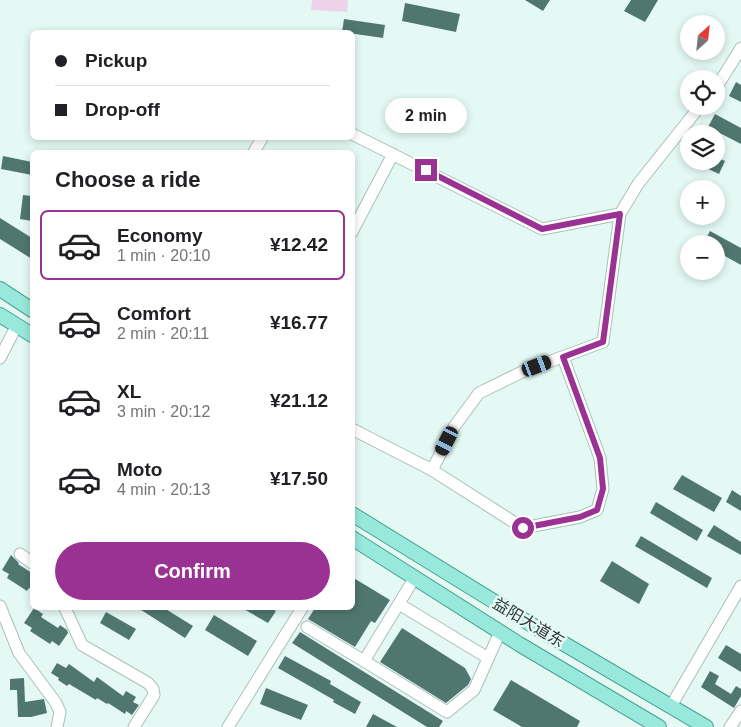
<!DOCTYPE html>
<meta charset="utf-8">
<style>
body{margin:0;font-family:Arial,"Noto Sans SC",sans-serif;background:#f6f6f6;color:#202124;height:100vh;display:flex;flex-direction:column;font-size:19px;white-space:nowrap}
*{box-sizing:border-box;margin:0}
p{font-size:16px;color:#757577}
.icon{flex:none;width:28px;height:28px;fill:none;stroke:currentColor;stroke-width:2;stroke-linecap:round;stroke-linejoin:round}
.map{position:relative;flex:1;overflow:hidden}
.side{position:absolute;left:30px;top:150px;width:325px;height:460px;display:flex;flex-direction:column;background:#fff;border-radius:8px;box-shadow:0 2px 8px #0003}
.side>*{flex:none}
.hud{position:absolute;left:30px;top:30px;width:325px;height:110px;border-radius:8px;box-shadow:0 2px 8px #0003;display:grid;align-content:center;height:110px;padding:0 25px;background:#fff}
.needle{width:32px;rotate:27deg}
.buttons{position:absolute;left:680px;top:15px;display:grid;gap:10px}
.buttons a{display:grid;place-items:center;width:45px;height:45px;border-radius:50%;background:#fff;box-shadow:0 2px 8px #0003;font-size:25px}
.end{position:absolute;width:22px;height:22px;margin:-11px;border:6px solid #9a3294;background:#fff;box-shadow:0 0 0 2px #fff}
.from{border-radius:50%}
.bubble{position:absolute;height:35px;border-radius:18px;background:#fff;box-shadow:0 2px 8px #0003;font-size:16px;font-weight:600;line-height:35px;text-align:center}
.car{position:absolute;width:15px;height:30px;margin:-15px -8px;border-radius:6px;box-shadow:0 0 4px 1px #0007;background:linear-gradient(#222 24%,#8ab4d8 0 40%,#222 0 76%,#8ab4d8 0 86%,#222 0)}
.hud b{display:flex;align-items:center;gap:18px;height:48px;font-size:19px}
.hud b+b{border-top:1px solid #e0e0e0}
.hud i{width:12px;height:12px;background:#202124}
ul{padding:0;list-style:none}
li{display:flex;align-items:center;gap:15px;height:70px;margin:0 10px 8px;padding:0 15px;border:2px solid transparent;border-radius:8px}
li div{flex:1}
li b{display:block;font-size:19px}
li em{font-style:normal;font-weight:600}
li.active{border-color:#9a3294}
li>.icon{width:45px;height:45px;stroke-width:1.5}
h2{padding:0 25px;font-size:22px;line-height:60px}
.primary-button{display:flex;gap:10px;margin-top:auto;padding:10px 25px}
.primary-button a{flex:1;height:58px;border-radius:30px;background:#9a3294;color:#fff;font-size:20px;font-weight:600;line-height:58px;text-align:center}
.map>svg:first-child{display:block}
.green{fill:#ecd3e9}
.building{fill:#50776f}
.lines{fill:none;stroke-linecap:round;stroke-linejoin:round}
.minor-casing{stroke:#abbfba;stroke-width:13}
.major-casing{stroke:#47a191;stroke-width:16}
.minor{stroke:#fff;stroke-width:11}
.major{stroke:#98e9db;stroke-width:14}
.route{stroke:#9a3294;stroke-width:6}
.labels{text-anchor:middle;stroke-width:5;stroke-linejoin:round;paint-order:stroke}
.street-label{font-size:16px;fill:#2e3634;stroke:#e4f9f4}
</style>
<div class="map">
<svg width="741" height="727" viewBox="0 0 741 727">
<rect width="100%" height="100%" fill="#e4f9f4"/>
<!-- green -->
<path class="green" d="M312,0H348L347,12L311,10Z"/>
<!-- building -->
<path class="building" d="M525,0H550L543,11Z
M631,0H658L645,22L624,11Z
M405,3L460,14L456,32L402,21Z
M344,19L385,25L383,38L342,32Z
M736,82L741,85V102L729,96Z
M715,114L741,128V144L708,127Z
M3,156L32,162V175L1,169Z
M716,157L725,161L719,174L691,161H716Z
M23,195L32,196V221L20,219Z
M0,218L32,238V259L0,239Z
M710,231L741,248V265L716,251V244H703Z
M682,475L722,498L714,512L673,489Z
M732,490L741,496V511L726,502Z
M656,502L703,530L697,541L650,513Z
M714,525L741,542V555L707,536Z
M641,536L712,578L707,588L635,546Z
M11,555L19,563L18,564L32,573V590L29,588L27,591L7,578L9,574L2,570Z
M612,561L649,584L639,604L600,581Z
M352,577L390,600L375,623L371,621L355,647L308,619L315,608H352Z
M34,608L43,614L41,617L58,628L60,625L67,630L68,633L59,646L52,641L50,644L30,631L32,628L24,623Z
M138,608H164L193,626L185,638Z
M242,608H270L276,611L268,623Z
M106,612L136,629L129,640L100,623Z
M214,615L257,641L248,656L205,630Z
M402,628L465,668L471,679L468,685L446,703L380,662Z
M300,632L443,721L439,727H427L292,643Z
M726,645L741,654V672L718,658Z
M285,656L331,681L330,684L361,702L355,714L333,702L334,700L278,668Z
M57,663L66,668L69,664L94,682L97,677L123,696L126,691L136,697L133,702L139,705L132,715L126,711L125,714L108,703L107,704L97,698L96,700L69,684L67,686L58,680L59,678L51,673Z
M710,671L719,676L715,684L731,694L736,686L741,689V696L734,708L701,687Z
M24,678L25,702L44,699L47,713L31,717H18L17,690H10V679Z
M511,680L580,721L577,727H522L493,710Z
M266,688L308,705L301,720L260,704Z
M373,714L397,727H366Z"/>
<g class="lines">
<defs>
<path id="minor" d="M716,88L741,48
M352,134L542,229L620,214L603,342L524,371L479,393L454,427L432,470
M254,152L262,138
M620,214L638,184L700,106
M352,232L393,154
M0,358L17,325
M352,429L432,470L523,528L580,517L597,510L603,489L600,458L563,357
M20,554L32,563
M399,604L488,658
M0,606L19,653L56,703L60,712L57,727
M65,608L82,645L148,683L153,689L154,695L134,727
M307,627L364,661L415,577
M364,661L447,712L474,690L500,632
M671,706L741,586
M228,727L302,608
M730,727L741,711"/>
<path id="major" d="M0,289L32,310
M0,315L32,335
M352,514L532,625L706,727
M352,538L519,644L659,727"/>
</defs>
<!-- minor casing -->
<use href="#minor" class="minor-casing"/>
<!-- major casing -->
<use href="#major" class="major-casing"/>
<!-- minor -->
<use href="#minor" class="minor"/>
<!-- major -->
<use href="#major" class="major"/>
</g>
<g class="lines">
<!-- route -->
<path class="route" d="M426,170L542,229L620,214L603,342L563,357L600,458L603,489L597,510L580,517L523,528"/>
</g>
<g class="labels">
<!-- street labels -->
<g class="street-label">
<text transform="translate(529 622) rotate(31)" y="6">益阳大道东</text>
</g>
</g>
</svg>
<div class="buttons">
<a><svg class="needle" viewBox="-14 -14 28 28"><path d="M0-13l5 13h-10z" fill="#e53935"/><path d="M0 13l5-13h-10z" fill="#757577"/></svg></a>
<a><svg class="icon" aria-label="locate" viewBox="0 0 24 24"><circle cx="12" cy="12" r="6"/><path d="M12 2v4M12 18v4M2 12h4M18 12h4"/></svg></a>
<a><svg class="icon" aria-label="layers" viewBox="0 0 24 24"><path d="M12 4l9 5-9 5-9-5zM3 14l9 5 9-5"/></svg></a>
<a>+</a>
<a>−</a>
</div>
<i class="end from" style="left:523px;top:528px"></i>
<i class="end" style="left:426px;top:170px"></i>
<div class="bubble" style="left:385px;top:98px;width:82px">2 min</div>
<i class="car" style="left:537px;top:366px;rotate:69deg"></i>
<i class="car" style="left:447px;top:441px;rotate:207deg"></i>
<div class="hud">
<b><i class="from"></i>Pickup</b>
<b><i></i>Drop-off</b>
</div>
<section class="side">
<h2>Choose a ride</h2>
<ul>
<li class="active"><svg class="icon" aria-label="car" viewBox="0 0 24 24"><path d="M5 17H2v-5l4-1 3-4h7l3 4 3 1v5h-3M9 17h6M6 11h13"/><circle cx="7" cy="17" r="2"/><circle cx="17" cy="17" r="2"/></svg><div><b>Economy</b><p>1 min · 20:10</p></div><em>¥12.42</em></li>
<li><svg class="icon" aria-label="car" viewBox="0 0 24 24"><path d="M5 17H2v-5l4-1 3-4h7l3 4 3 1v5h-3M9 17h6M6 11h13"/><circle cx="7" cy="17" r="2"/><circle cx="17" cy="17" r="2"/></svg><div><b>Comfort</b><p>2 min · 20:11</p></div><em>¥16.77</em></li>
<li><svg class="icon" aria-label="car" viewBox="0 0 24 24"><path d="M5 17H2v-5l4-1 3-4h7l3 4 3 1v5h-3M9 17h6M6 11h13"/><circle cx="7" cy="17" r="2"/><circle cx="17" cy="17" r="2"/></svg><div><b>XL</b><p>3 min · 20:12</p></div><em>¥21.12</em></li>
<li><svg class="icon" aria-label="car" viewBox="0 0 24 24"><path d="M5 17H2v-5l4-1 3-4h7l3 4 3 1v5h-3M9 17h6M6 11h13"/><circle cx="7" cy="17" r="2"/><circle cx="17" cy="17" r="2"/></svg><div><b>Moto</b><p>4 min · 20:13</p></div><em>¥17.50</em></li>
</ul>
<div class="primary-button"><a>Confirm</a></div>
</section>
</div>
